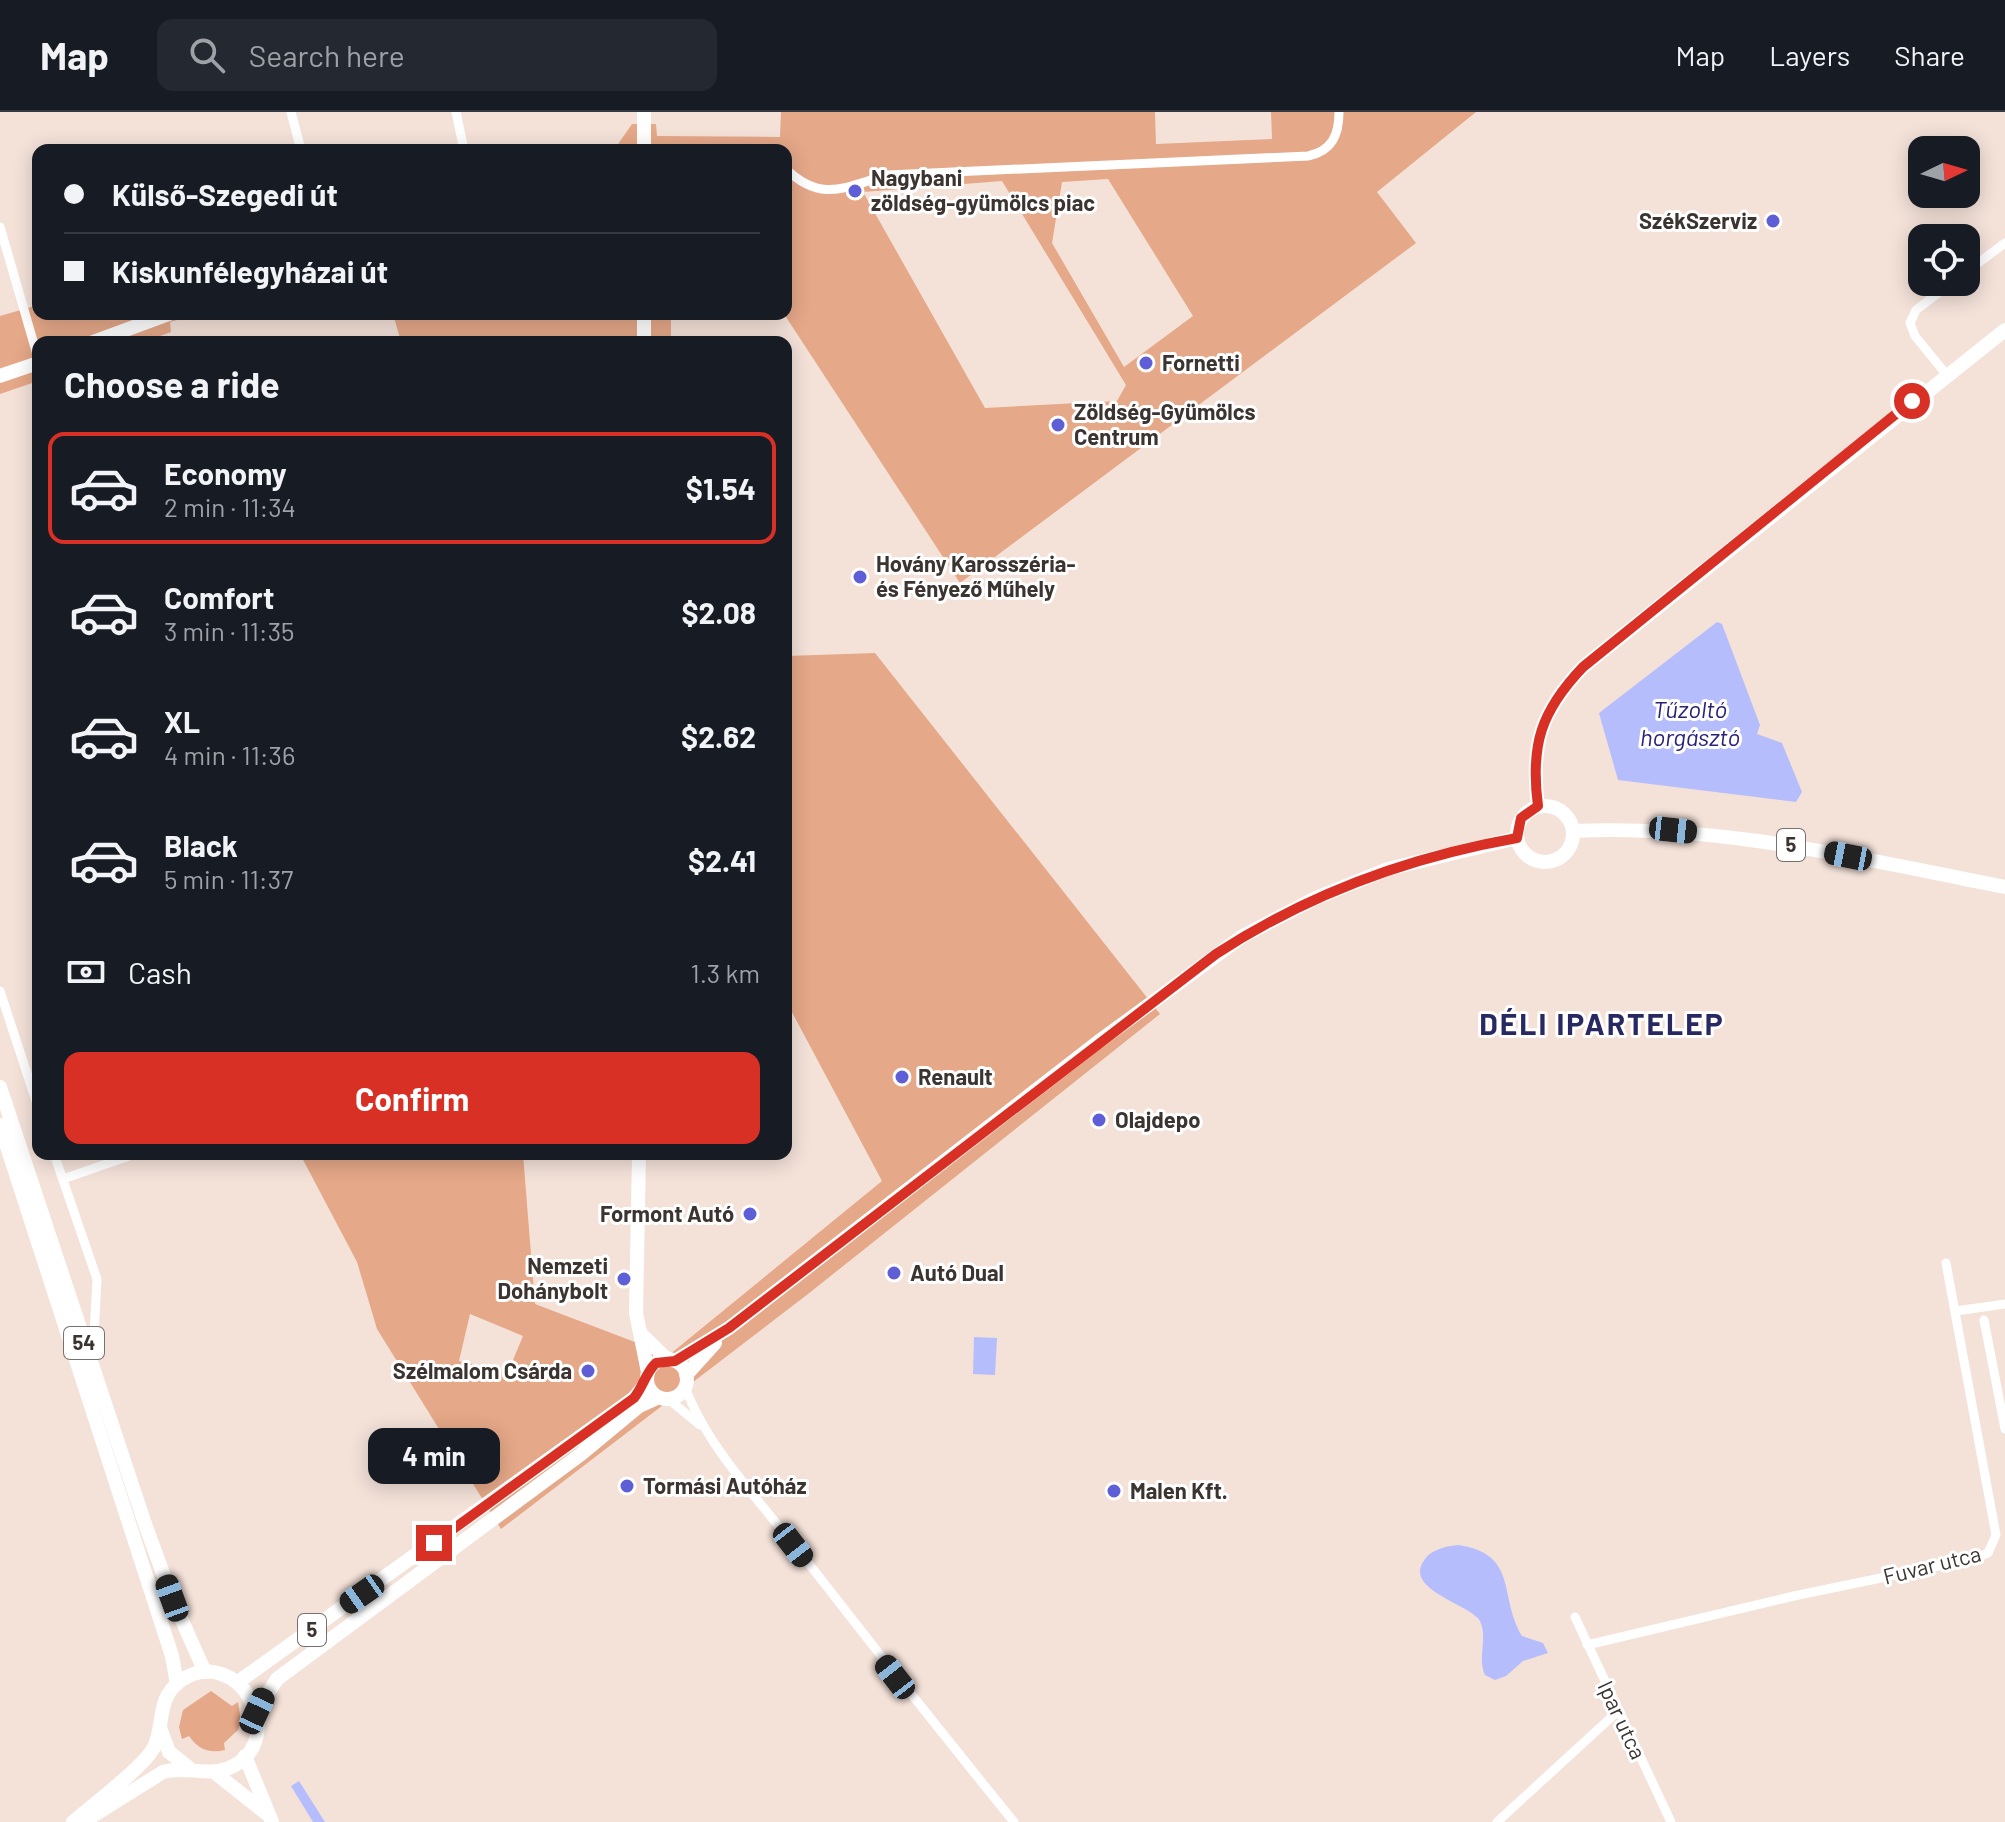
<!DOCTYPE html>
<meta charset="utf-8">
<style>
body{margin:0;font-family:Barlow,sans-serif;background:#242831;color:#f1f3f6;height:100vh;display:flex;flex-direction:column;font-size:30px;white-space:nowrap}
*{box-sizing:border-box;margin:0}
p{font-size:26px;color:#9ea1a6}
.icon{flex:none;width:44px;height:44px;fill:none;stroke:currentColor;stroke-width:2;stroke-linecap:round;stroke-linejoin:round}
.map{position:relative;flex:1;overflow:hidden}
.panel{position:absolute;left:32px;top:224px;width:760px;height:824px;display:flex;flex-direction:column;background:#171b24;border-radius:16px;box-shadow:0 4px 20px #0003}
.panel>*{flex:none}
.banner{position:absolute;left:32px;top:32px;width:760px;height:176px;border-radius:16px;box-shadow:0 4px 20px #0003;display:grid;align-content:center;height:176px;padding:0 32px;background:#171b24}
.needle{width:52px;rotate:85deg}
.controls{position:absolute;left:1908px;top:24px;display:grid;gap:16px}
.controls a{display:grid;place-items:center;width:72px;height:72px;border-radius:16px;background:#171b24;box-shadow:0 4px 20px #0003;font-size:40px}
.end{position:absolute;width:36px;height:36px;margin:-18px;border:10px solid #d93025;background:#fff;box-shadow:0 0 0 4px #fff}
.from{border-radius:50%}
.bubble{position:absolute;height:56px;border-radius:16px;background:#171b24;box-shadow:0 4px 20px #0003;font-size:26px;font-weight:700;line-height:56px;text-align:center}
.car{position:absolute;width:24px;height:48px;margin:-24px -12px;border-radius:10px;box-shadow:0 0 6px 2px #0007;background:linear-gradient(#222 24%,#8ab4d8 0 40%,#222 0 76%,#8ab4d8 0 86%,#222 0)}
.banner b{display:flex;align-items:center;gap:28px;height:76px;font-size:30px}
.banner b+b{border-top:2px solid #363941}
.banner i{width:20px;height:20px;background:#f1f3f6}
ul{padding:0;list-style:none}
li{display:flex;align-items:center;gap:24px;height:112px;margin:0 16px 12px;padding:0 16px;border:4px solid transparent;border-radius:16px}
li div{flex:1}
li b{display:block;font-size:30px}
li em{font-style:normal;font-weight:700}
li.selected{border-color:#d93025}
li>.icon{width:72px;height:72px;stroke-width:1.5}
h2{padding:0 32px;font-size:36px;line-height:96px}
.pay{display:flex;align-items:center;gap:20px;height:88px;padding:0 32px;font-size:30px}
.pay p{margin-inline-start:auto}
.cta{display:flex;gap:16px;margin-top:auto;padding:16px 32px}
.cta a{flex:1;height:92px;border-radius:16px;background:#d93025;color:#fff;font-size:32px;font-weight:700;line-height:92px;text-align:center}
header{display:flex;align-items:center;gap:48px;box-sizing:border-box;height:112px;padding:0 40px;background:#171b24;border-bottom:2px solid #363941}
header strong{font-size:38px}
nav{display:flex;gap:44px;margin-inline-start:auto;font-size:28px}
.search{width:560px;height:72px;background:#242831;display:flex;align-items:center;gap:20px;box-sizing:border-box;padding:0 28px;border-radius:16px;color:#9ea1a6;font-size:30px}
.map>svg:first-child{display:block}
.green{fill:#e5a888;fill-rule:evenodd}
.water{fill:#b5bdfd}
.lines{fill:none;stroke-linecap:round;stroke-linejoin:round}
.street{stroke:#fff;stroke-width:9}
.secondary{stroke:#fff;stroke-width:14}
.primary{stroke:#fff;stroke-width:14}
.route{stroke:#d93025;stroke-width:10}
.poi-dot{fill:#5e5ed6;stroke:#fff;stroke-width:3}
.labels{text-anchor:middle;stroke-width:6;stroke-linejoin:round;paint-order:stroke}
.shield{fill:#fff;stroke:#76716f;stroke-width:2}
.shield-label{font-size:20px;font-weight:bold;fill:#3b3431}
.poi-label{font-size:22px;font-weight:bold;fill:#3b3431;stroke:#fff;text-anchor:start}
.street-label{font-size:22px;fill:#3b3431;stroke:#fff}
.water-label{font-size:24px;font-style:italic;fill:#29227a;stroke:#fff}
.district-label{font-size:30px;font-weight:bold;letter-spacing:2px;fill:#282862;stroke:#fff}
</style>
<header>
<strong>Map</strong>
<div class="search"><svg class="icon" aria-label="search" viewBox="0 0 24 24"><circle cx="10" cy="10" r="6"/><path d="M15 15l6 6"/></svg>Search here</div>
<nav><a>Map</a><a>Layers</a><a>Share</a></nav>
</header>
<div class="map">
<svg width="2005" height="1710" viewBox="0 0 2005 1710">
<rect width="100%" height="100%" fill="#f4e2d9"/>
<!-- green -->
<path class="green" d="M781,0H1155L1156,32L1272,27L1271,0H1476L1377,80L1416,131L960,471L784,202L786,38H614L632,12H656L657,24L780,25ZM1108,67L1193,204L1124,255L1052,131L1062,70ZM1002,69L1126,273L1117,289L985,296L863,80Z
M38,193V202H197L170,210L171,220L144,230H38V269L0,282V204Z
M393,202H671V230H401Z
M875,541L1160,902L808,1182L501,1417L377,1217L357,1150L300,1042H523L535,1192L669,1243L882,1069L786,889V544ZM470,1202L523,1224L508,1260L459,1249Z
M211,1579L232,1594L238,1590L241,1610L238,1618L224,1631L225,1638C209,1642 198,1637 189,1624L182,1627L179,1615L183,1598Z"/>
<!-- water -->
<path class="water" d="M1717,510L1722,512L1760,613L1757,622L1782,631L1802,680L1796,690L1618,668L1599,601Z
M974,1225L997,1226L995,1263L973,1262Z
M1458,1433C1519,1442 1498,1483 1522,1524L1543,1531L1548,1541L1523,1549L1506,1564L1495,1568L1485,1563C1477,1546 1488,1526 1480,1509C1471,1492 1401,1478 1425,1447C1432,1437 1447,1434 1458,1433Z
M299,1669L325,1710H313L291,1674Z"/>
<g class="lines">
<!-- street -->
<path class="street" d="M291,0L301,38
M456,0L464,38
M786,57C822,92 847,74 888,63L1308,44C1332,39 1339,23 1339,0
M0,115L38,246
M1966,160L2005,131
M1946,262L1915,224L1910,211L1916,198L1953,170
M0,879L38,995
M54,1042L97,1167L93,1243
M63,1067L135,1042
M1956,1199L2005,1192
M1984,1208L2005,1317
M685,1275C707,1334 756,1385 795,1434C867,1527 940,1619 1014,1710
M667,1286L700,1313
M1575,1505L1671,1710
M1587,1533L1794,1484L1977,1446L1988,1441L1996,1423L1946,1151
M1497,1710L1617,1600"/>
<!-- secondary -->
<path class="secondary" d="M644,38V0
M644,202V230
M93,230L169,202
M0,264L38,251
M1538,694C1530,633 1541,599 1583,555L2005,218
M639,1042L636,1201L648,1260
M640,1221L667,1247"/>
<!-- primary -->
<path class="primary" d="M1517 722a28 28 0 1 1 56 0a28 28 0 1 1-56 0Z
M1573,719C1720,712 1862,747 2005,775
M0,975L145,1412L172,1486L205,1560
M0,1013L172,1544L177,1572
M647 1267a20 20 0 1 1 40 0a20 20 0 1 1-40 0Z
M675,1249L729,1216L1098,930L1243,824L1316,786L1388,757L1517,726
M686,1263L715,1231
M238,1570L634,1286L647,1270
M257,1599L277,1567L581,1342L639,1294L659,1285
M160,1616L169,1640L188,1655
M245,1644L272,1710
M214,1660L267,1702
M73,1710C91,1694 145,1654 154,1635C165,1612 156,1587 180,1569C238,1529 293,1628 229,1656C207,1665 186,1653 163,1660L83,1710"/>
</g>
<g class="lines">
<!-- route -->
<path class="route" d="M434,1431L634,1286C643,1275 646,1260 656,1251L675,1249L729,1216L1216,842C1308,782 1409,745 1517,726L1521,706L1538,694C1530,633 1541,599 1583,555L1912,289"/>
</g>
<!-- markers -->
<g class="poi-dot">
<circle cx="855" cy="79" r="8"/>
<circle cx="1773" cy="109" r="8"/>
<circle cx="1146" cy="251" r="8"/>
<circle cx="1058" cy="313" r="8"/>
<circle cx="860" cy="465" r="8"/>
<circle cx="902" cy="965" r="8"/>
<circle cx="1099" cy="1008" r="8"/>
<circle cx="750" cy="1102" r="8"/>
<circle cx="894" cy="1161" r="8"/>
<circle cx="624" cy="1167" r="8"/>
<circle cx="588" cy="1259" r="8"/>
<circle cx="627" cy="1374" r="8"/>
<circle cx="1114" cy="1379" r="8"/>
</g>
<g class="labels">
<!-- shield labels -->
<g class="shield">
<rect x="1777" y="717" width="28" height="32" rx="6"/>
<rect x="64" y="1215" width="40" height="32" rx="6"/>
<rect x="298" y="1502" width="28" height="32" rx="6"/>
</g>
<g class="shield-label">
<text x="1791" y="740">5</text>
<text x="84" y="1238">54</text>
<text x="312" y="1525">5</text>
</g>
<!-- poi labels -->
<g class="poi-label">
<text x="871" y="74">Nagybani<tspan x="871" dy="25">zöldség-gyümölcs piac</tspan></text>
<text x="1757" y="117" text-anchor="end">SzékSzerviz</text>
<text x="1162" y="259">Fornetti</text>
<text x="1074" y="308">Zöldség-Gyümölcs<tspan x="1074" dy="25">Centrum</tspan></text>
<text x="876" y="460">Hovány Karosszéria-<tspan x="876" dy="25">és Fényező Műhely</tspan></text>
<text x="918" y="973">Renault</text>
<text x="1115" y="1016">Olajdepo</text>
<text x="734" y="1110" text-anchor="end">Formont Autó</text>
<text x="608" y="1162" text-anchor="end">Nemzeti<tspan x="608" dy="25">Dohánybolt</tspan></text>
<text x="910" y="1169">Autó Dual</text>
<text x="572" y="1267" text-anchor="end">Szélmalom Csárda</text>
<text x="643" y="1382">Tormási Autóház</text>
<text x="1130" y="1387">Malen Kft.</text>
</g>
<!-- street labels -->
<g class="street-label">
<text transform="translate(1932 1453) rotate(-14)" y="8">Fuvar utca</text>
<text transform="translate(1622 1608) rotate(65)" y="8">Ipar utca</text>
</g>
<!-- water labels -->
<g class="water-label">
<text x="1690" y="606">Tűzoltó<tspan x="1690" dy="28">horgásztó</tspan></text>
</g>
<!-- district labels -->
<g class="district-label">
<text x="1602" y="923">DÉLI IPARTELEP</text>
</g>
</g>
</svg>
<div class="controls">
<a><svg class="needle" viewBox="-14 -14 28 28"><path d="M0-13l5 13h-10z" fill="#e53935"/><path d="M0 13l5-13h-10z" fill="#9ea1a6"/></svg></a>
<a><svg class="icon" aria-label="locate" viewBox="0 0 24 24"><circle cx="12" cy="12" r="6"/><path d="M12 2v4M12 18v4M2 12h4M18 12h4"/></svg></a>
</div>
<i class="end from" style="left:1912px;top:289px"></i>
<i class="end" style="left:434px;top:1431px"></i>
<div class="bubble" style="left:368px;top:1316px;width:132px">4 min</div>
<i class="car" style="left:1673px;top:718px;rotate:96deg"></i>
<i class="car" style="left:1848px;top:744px;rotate:281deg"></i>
<i class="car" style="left:793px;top:1433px;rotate:142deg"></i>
<i class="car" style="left:362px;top:1482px;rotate:235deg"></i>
<i class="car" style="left:172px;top:1486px;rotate:340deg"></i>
<i class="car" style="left:895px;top:1565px;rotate:322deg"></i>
<i class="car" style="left:257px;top:1599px;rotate:25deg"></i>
<div class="banner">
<b><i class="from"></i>Külső-Szegedi út</b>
<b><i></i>Kiskunfélegyházai út</b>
</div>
<section class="panel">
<h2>Choose a ride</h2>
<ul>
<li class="selected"><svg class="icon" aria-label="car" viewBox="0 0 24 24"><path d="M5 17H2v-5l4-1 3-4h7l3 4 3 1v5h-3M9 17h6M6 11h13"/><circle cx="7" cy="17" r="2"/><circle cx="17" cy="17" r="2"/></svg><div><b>Economy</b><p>2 min · 11:34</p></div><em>$1.54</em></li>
<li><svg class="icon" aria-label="car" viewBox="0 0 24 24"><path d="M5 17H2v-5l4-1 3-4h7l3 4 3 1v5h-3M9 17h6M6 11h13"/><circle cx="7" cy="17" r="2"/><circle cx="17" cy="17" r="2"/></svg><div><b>Comfort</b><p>3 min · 11:35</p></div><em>$2.08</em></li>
<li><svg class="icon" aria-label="car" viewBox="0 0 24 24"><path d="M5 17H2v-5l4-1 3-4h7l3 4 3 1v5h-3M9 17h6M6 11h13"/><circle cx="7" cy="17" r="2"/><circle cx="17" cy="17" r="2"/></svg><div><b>XL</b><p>4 min · 11:36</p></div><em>$2.62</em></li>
<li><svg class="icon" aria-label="car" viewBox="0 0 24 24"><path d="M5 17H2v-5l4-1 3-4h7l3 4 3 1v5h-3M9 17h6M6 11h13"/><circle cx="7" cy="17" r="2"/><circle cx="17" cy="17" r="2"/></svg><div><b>Black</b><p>5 min · 11:37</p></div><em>$2.41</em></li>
</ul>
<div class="pay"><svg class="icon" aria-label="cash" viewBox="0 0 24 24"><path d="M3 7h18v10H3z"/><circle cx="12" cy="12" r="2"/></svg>Cash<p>1.3 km</p></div>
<div class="cta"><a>Confirm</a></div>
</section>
</div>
